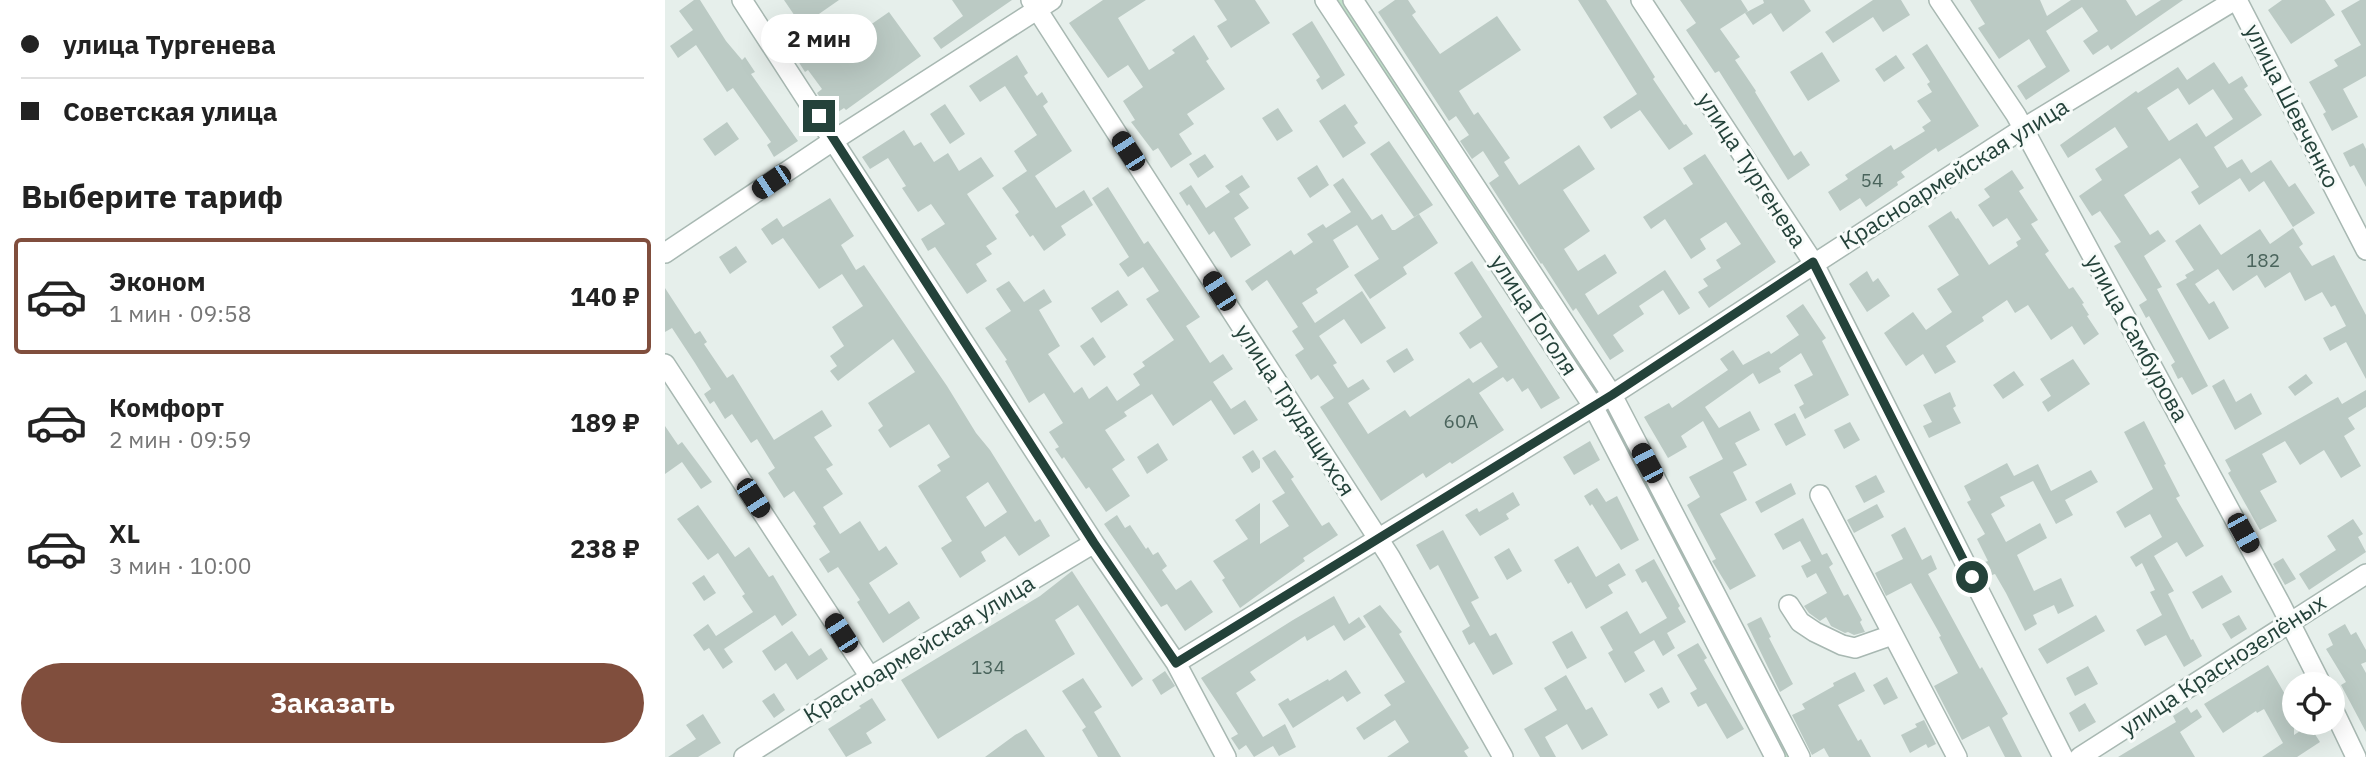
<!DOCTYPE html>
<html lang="ru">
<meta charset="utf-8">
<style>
body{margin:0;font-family:"IBM Plex Sans",sans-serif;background:#f6f6f6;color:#222;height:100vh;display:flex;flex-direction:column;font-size:26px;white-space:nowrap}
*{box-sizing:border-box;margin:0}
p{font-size:23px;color:#767676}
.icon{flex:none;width:38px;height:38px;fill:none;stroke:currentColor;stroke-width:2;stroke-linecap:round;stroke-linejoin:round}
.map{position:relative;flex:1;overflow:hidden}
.side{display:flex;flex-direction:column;background:#fff;width:665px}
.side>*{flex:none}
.top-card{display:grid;align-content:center;height:154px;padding:0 21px;background:#fff}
.fabs{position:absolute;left:1617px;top:672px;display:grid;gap:14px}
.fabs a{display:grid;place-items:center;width:63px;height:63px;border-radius:50%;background:#fff;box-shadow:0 7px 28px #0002;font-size:35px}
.end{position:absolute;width:32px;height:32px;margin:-16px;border:9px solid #24423a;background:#fff;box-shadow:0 0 0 4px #fff}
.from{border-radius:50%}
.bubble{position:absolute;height:49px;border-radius:24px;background:#fff;box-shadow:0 7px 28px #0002;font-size:23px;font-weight:700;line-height:49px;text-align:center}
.car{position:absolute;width:21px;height:42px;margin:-21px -10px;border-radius:9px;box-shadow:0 0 5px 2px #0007;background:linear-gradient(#222 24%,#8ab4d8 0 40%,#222 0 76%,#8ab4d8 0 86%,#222 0)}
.top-card b{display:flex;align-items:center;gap:24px;height:66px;font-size:26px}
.top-card b+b{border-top:2px solid #e0e0e0}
.top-card i{width:18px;height:18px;background:#222}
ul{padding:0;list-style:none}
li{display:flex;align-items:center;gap:21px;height:116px;margin:0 14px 10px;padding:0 7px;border:4px solid transparent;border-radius:7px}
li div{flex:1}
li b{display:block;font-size:26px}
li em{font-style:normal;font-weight:700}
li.selected{border-color:#804e3d}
li>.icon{width:63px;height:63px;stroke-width:1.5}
h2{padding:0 21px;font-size:32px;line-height:84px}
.action{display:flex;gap:14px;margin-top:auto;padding:14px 21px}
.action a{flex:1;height:80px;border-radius:42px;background:#804e3d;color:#fff;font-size:28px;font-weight:700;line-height:80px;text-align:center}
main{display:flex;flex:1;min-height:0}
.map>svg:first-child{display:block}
.green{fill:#bfe0c8}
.building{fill:#bbcac4;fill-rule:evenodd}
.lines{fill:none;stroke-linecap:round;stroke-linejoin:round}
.minor-casing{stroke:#a8b8b2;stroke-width:22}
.minor{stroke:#fff;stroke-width:19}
.route{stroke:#24423a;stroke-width:9}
.labels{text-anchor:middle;stroke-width:6;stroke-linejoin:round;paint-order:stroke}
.number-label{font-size:19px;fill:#4a645c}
.street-label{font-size:23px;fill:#24423a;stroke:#f7fbf9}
</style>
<main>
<section class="side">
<div class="top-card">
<b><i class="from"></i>улица Тургенева</b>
<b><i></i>Советская улица</b>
</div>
<h2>Выберите тариф</h2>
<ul>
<li class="selected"><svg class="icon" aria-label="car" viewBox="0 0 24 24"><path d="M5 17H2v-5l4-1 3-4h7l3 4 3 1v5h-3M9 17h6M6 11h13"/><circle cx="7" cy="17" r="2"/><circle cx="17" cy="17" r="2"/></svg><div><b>Эконом</b><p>1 мин · 09:58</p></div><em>140 ₽</em></li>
<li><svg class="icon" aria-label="car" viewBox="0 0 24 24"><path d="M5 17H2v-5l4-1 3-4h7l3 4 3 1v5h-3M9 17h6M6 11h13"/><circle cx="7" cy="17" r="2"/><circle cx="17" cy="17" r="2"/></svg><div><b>Комфорт</b><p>2 мин · 09:59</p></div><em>189 ₽</em></li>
<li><svg class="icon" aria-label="car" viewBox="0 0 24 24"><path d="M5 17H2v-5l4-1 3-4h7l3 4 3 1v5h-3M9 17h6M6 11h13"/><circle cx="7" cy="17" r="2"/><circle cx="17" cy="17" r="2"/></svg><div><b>XL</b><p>3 мин · 10:00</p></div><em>238 ₽</em></li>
</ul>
<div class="action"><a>Заказать</a></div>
</section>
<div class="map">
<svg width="1701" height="757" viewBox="0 0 1701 757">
<rect width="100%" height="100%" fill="#e6efeb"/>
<!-- green -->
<path class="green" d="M666,0H682L924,372L913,379Z
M956,421L1130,757H1114L944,427Z"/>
<!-- building -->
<path class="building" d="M29,0H35L61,41L77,60L80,57L90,72L86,74L133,141L109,157L102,145L106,142L68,88L62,92L31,45L13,58L5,46L28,30L14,11Z
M119,0H174L141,23L156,45L164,40L173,54L201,35L198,30L224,12L256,56L181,110L179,108L167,116L152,93L157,89L143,70L140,72L133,61L141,56L124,33L136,25Z
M287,0H347L276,49L268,38L298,16Z
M438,0H481L453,18L484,70L510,53L507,50L529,35L544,59L541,61L560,89L522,114L529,124L514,134L527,154L506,168L493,148L488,151L466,122L470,120L458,101L478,87L463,65L443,78L404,23Z
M549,0H590L605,23L566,48L552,26L562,20Z
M730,0H743L751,12L747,15L775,54L832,16L856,50L794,91L809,115L813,112L845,158L839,162L854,185L914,145L930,169L898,190L925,231L899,249L913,271L940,254L952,273L920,294L933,315L1000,270L1025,308L1014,315L998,290L974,306L979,314L948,335L959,351L945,360L911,308L908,311L877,263L876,264L824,183L834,176L818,151L807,159L795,141L804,135L791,116L784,121L713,12Z
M913,0H941L990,77L988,79L1019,125L1021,124L1028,134L1004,150L975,110L946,129L938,117L972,94Z
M1015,0H1076L1083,11L1055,29L1075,57L1070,60L1091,91L1090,92L1129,156L1136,151L1145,165L1123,180L1054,71L1050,73L1021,30L1031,23Z
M1098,0H1139L1146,11L1118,32L1106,13L1088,25L1080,13L1099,3Z
M1208,0H1236L1245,15L1218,32L1208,17L1168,43L1160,32Z
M1305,0H1375L1382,16L1406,0H1461L1471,16L1496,0H1518L1446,50L1443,45L1428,55L1418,41L1433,31L1417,7L1381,31L1405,71L1361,100L1352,86L1381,67L1364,39L1334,59L1313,28L1320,24Z
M1617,0H1660L1670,15L1626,44L1603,10Z
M1695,0H1701V76L1678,89L1693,117L1667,131L1658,114L1661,112L1644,82L1673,66L1669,60L1696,45L1676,11Z
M647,21L680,75L657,90L651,80L655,77L627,34Z
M1262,44L1314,126L1273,152L1271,148L1236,172L1240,177L1232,182L1233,185L1201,207L1195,198L1175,211L1163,192L1183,179L1180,175L1226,145L1229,150L1260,131L1257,127L1266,121L1252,101L1267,92L1262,84L1265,82L1247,54Z
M1157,52L1175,81L1143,101L1125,72Z
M352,55L363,73L359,76L372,96L377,92L383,102L378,106L407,151L370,176L391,208L419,190L428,205L396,226L401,235L379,251L368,235L365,237L350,215L354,212L337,188L362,171L349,151L372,135L340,86L315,102L304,86Z
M1231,55L1240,68L1219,82L1210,69Z
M1549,62L1564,84L1577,76L1583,86L1579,89L1597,115L1549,147L1562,168L1577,159L1586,173L1606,160L1624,187L1630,183L1650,213L1628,227L1599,181L1584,192L1575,178L1534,205L1526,192L1534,187L1515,158L1459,195L1485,235L1493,230L1501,241L1479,256L1497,287L1492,289L1543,386L1527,395L1517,377L1513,379L1506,365L1510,362L1484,316L1481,318L1474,305L1482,300L1449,246L1456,242L1435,211L1427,216L1414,196L1437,180L1430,169L1463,147L1450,127L1403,158L1395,145L1471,91L1473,93L1513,67L1522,80ZM1513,88L1524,105L1548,89L1568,119L1541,137L1532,123L1504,141L1482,108Z
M280,104L300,134L285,144L265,114Z
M680,104L693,123L689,126L701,143L678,158L654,121Z
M613,108L628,131L612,141L597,118Z
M62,122L74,139L50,156L38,139Z
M239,130L249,146L256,142L269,162L283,153L294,171L316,157L329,176L302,194L332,239L321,246L327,254L311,264L322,281L302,294L270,247L263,251L256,239L280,224L266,204L253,212L237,188L241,186L223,158L205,169L197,157Z
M724,141L768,205L749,217L705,154Z
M1698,143L1701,149V187L1689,165L1685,167L1678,153Z
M540,154L549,167L533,178L524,164Z
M1040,154L1111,262L1044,308L1033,292L1043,286L1038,279L1056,268L1051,260L1076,244L1061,222L1035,239L1041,249L1026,259L1000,219L986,229L978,217L1028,184L1018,168Z
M652,165L664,185L645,198L632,178Z
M1347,170L1359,188L1354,191L1373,220L1366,224L1384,251L1380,254L1404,289L1408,287L1419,303L1417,304L1424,315L1422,316L1434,334L1419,345L1407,326L1386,340L1363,305L1350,313L1342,300L1317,317L1319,321L1281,346L1291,362L1270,374L1258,354L1241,366L1219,333L1248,312L1261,330L1287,312L1272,289L1294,275L1263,226L1286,211L1291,219L1293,218L1324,265L1353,246L1351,242L1356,239L1342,218L1328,227L1313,205L1325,197L1319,189Z
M577,175L585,187L574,194L584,208L569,218L586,245L566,258L549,231L544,235L524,204L522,206L514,193L526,185L541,208L565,192L560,186Z
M678,178L707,220L717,214L727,230H730L754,214L773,243L738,267L742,274L705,299L689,275L714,259L692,225L668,240L684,267L651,289L653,293L637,303L650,323L697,291L721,328L696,344L679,319L654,336L672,363L668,365L683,388L698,379L705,389L683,403L703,434L740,410L745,417L804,378L808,383L833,367L816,342L805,349L794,333L817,317L789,273L807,261L895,398L876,409L863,388L857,392L848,378L842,382L838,377L814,393L839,430L787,464L785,462L761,478L758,473L716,501L655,407L669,398L653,375L646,380L630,355L639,349L627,331L633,327L602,280L587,291L580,281L626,250L629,255L648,242L642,234L658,224L661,228L686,212L668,185Z
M443,187L479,244L483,241L535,317L521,326L545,363L558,354L568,369L548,382L566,409L580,400L593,420L569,435L546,400L508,426L487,394L459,412L462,416L440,430L460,460L447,469L465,496L441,512L424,487L421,489L399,457L397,459L390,449L394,447L384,432L398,423L379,393L364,403L340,361L342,360L320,328L346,311L331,289L344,281L359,302L379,289L387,302L374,310L395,346L383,354L409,393L417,387L424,399L442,386L452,401L475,385L468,374L480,366L477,362L509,340L481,299L494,291L478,267L463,277L454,264L464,257L427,198Z
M165,198L189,236L176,245L191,270L199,265L282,386L311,433L325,450L370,522L375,519L385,536L354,556L340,536L316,552L321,561L295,578L276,548L287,541L253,486L276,471L272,465L285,457L264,424L225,448L213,430L218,426L203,403L250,372L228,339L173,381L165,371L172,366L165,356L179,346L167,327L198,306L177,274L154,289L118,238L107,245L96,229L112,218L118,227ZM323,482L342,512L320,527L301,497Z
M1535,224L1556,255L1595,229L1605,244L1628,228L1638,244L1634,247L1647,266L1669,255L1701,315V379L1681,342L1665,351L1658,338L1681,326L1670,305L1666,307L1657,292L1640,301L1625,272L1600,288L1592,275L1568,291L1553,269L1530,284L1544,304L1549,301L1564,328L1544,340L1511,284L1522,278L1520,275L1529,270L1510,241Z
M71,246L82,262L65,274L54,257Z
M1202,271L1208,282L1213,278L1225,296L1202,312L1184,284Z
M0,288L30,334L35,331L42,342L39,344L62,378L68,374L109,440L157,410L167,426L149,437L168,465L161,469L178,494L158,507L175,534L195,521L214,551L221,546L233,564L204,583L224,614L244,601L255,618L218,643L192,602L195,600L173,567L163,573L154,559L165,552L148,526L151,524L129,491L119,498L103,473L110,468L92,439L86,443L67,414L60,419L49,401L45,404L39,394L46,389L30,363L7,328L0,332Z
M453,290L463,305L436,323L426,308Z
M1138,304L1161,338L1157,341L1184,395L1140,419L1134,407L1139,404L1129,385L1148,375L1136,353L1114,368L1116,372L1094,384L1088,373L1040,407L1054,428L1085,411L1095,430L1070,443L1082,465L1068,472L1082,500L1055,514L1091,576L1065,590L1047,561L1051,559L1022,505L1035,497L1024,477L1058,459L1038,421L1016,436L1022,447L1003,458L979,417L1004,403L1007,408L1063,370L1055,359L1068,350L1078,365L1104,351L1106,354L1134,335L1121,316Z
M428,337L441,357L429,366L415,346Z
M742,348L749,360L729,373L721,361Z
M1408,359L1425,384L1383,412L1377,402L1386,396L1375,379Z
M1349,371L1359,385L1338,399L1328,385Z
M1641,374L1648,383L1630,396L1623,387Z
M1559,379L1571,402L1586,393L1597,414L1570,430L1547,386Z
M1701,390V407L1683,418L1690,429L1679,436L1696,466L1676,478L1659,450L1635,465L1620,441L1597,454L1612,482L1595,491L1612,521L1595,530L1563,473L1566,471L1560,460L1673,397L1677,404Z
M1285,392L1291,406L1288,408L1296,423L1264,438L1258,426L1267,422L1258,405Z
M1130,413L1141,435L1121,446L1109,424Z
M1479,421L1501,464L1499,465L1515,496L1511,498L1539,546L1521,557L1512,542L1489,556L1509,591L1503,594L1526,640L1528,639L1537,656L1519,667L1501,635L1480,646L1471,630L1497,615L1485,592L1490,590L1477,563L1471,567L1465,557L1497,537L1485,514L1460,528L1451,512L1488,489L1459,432Z
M1185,422L1195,440L1179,449L1169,430Z
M0,426L13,445L17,442L47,482L36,489L17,462L0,474Z
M925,441L935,460L909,475L898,457Z
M493,443L503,460L482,474L472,457Z
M588,450L595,461V468L587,473L577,457Z
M610,450L629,477L626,479L657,526L664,522L673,535L638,558L640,561L575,608L557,580L560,578L548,561L583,539L570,520L595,503V544L624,526L607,501L620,493L597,458Z
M1342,463L1349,476L1373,464L1386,491L1426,470L1433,482L1400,500L1408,515L1391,524L1368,481L1335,497L1340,506L1326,514L1341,542L1375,523L1382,538L1352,555L1369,591L1396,578L1409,606L1393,614L1389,605L1368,615L1372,624L1360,631L1341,593L1330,574L1327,575L1320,562L1323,561L1312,539L1320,534L1302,502L1306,500L1299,486Z
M1211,475L1220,492L1199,503L1190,486Z
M1126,483L1131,494L1096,513L1090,502Z
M932,488L941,502L952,496L974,540L956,550L927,504L925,506L919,496Z
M848,492L855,505L841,514L844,519L815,536L800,515L812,508L814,512Z
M1212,504L1219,517L1189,533L1182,520Z
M33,505L70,557L84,547L104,577L108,575L132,615L117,626L110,615L59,649L68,662L58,669L44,648L39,651L28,635L43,624L51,636L88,612L77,596L80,594L53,553L43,560L12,519Z
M452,515L460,528L465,525L481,549L483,547L488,555L493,552L502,566L497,570L511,590L526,580L548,612L520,631L502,604L496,607L439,524Z
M1138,518L1157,555L1162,553L1168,564L1164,567L1179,596L1183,594L1197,620L1195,622L1200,632L1189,635L1183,632L1180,633L1166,626L1161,617L1155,621L1144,613L1139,606L1162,593L1151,573L1142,578L1136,566L1146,561L1135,541L1118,550L1109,534Z
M1688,519L1698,534L1693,537L1701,552L1644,590L1634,574L1671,550L1662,536Z
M1240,527L1257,560L1266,555L1272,569L1263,574L1315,669L1317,667L1343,714L1337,718L1357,757H1340L1324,726L1297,740L1269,686L1293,673L1274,637L1276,636L1246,583L1221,596L1210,573L1238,559L1226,535Z
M778,530L814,598L806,602L825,636L831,633L848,664L828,675L809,642L804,645L797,631L805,626L773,565L765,570L751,545Z
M913,546L931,577L954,563L961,575L943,585L948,593L921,609L906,582L903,584L889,560Z
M844,548L857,571L842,580L829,557Z
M1618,558L1631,579L1620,585L1608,564Z
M989,559L1015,606L1013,608L1021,622L1002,633L1010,648L998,656L989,640L969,652L980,671L960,683L943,653L948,650L935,627L962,611L975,634L1002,618L981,581L977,583L970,570Z
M407,571L478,679L467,687L413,605L390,620L410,654L273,739L236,680L375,596Z
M39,575L51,593L39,601L27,583Z
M1557,575L1567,592L1537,609L1527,592Z
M669,596L684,624L694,617L701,627L679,641L669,625L642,641L640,636L585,672L591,680L571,693L598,737L620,724L631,747L614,756L608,746L589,757L581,745L574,750L566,738L573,734L536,678L628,620Z
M715,605L737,632L734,634L804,748L799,751L803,757H722L744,742L730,720L699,740L691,728L726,705L719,695L740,682L698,616Z
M1431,615L1440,631L1382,664L1373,649Z
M1574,615L1582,629L1566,639L1557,624Z
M1096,617L1106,637L1104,638L1128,684L1115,692L1082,624Z
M1680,624L1686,635L1691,632L1701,650V662L1696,664L1701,673V732L1676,685L1681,682L1661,649L1668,645L1663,634Z
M127,631L144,656L156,648L163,659L132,680L121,663L110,671L97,651Z
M907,631L922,658L902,669L887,642Z
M1033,643L1042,658L1039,660L1079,729L1062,739L1041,703L1033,707L1025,693L1032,689L1012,655Z
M1603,665L1629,710V735L1644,725L1655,742L1632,757H1597L1618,743L1599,709L1592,713L1591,711L1558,733L1539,704Z
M1423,666L1433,684L1410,696L1401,678Z
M681,670L696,693L682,702L678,696L628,728L613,704L623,698L625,701L663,679L664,681Z
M500,671L510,686L496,695L487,680Z
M1190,672L1200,691L1173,705L1193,741L1196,739L1206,757H1164L1159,748L1147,755L1127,715L1140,709L1137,704L1169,686L1168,683Z
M901,675L921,710L927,707L943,735L917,750L902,724L880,737L891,757H875L859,729L892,710L879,688Z
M1222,677L1233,698L1219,705L1208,685Z
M418,678L437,707L429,712L456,757H433L417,730L421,727L397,691Z
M997,687L1005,702L993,709L984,694Z
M109,693L120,710L109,718L97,701Z
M207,698L221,720L201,733L207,743L181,757L163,729L196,708L194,706Z
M1420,703L1431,722L1414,732L1404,713Z
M1522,707L1526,713L1532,709L1537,717L1515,732L1530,757H1453L1511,722L1508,716Z
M38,714L56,743L33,757H3L31,739L21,725Z
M1259,720L1271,744L1263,748L1261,744L1245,753L1236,735L1252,727L1250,724Z
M361,729L380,757H320L350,735Z"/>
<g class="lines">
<defs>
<path id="minor" d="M77,0L429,543L511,663L561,757
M366,0L725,557L838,757
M660,0L928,406L1110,757
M688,0L947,395L1135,757
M976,0L1148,262L1398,757
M1274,0L1351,115L1616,605L1656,684
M1572,0L1701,250
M0,253L169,140L387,0
M0,364L205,677
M1155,495L1292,757
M1124,605L1135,622L1150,632L1177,645L1190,648L1227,635
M511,663L947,395L1359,128L1570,0
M1668,709L1691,757
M79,757L205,677L429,543
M1415,757L1701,574"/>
</defs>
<!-- minor casing -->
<use href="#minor" class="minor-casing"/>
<!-- minor -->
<use href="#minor" class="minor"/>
</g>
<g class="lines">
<!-- route -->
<path class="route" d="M154,116L429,543L511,663L947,395L1148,262L1307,577"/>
</g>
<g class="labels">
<!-- number labels -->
<g class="number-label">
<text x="1207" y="187">54</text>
<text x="1598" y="267">182</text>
<text x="796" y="428">60А</text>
<text x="323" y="674">134</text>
</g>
<!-- street labels -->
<g class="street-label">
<text transform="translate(1627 106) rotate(63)" y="8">улица Шевченко</text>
<text transform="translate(1087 170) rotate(57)" y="8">улица Тургенева</text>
<text transform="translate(1289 174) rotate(-32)" y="8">Красноармейская улица</text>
<text transform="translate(869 315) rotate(57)" y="8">улица Гоголя</text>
<text transform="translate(1472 338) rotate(61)" y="8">улица Самбурова</text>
<text transform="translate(630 410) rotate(57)" y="8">улица Трудящихся</text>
<text transform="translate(254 649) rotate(-31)" y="8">Красноармейская улица</text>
<text transform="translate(1558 665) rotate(-33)" y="8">улица Краснозелёных</text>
</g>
</g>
</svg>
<div class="fabs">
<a><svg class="icon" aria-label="locate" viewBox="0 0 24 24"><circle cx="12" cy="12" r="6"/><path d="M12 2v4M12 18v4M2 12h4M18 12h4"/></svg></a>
</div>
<i class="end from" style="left:1307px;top:577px"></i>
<i class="end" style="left:154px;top:116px"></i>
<div class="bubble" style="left:96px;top:14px;width:116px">2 мин</div>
<i class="car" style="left:463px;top:151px;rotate:327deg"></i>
<i class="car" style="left:106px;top:182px;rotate:236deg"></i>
<i class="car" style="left:554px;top:291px;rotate:327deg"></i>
<i class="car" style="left:982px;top:463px;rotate:332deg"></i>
<i class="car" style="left:88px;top:498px;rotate:147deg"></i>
<i class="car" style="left:1578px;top:533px;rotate:151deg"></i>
<i class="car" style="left:176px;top:633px;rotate:327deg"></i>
</div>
</main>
